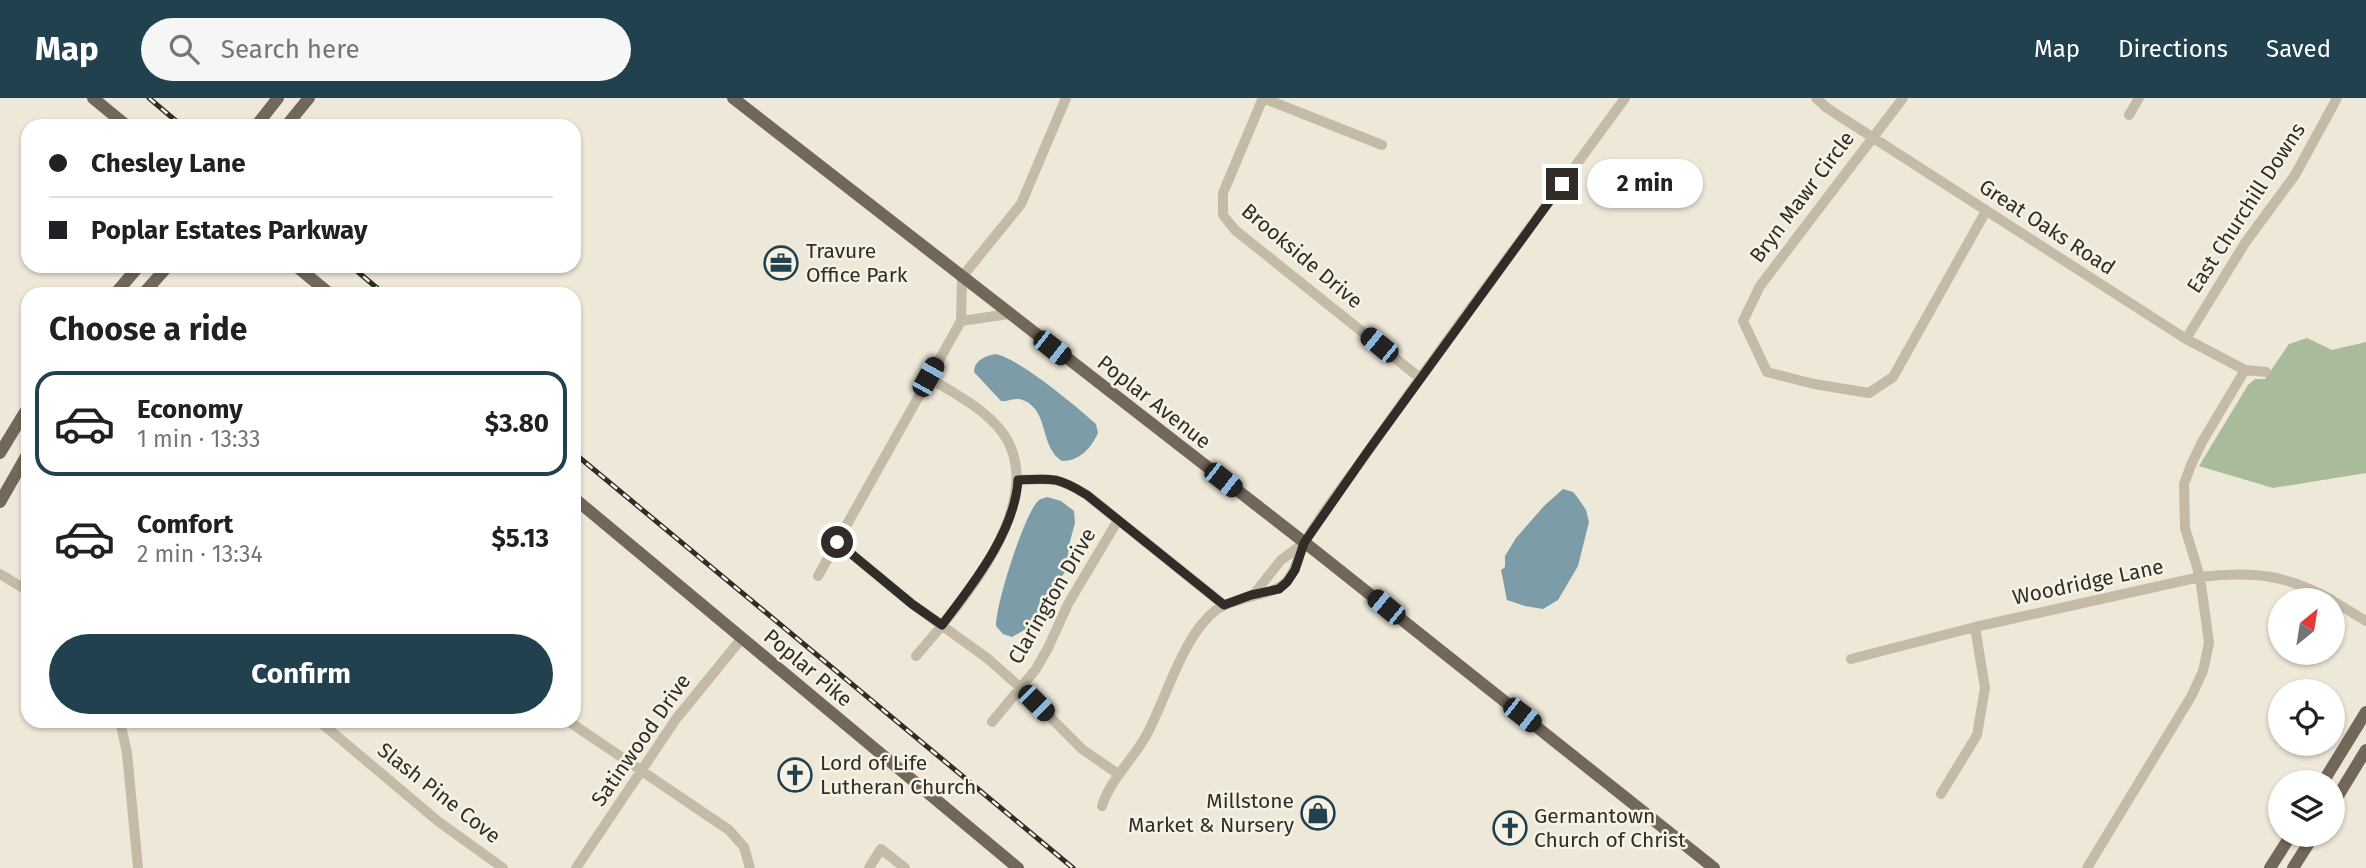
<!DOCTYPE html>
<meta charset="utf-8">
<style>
body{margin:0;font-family:"Fira Sans",sans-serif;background:#f6f6f6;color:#202124;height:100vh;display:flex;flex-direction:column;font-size:26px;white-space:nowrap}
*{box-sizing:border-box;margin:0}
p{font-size:23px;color:#757577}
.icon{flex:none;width:38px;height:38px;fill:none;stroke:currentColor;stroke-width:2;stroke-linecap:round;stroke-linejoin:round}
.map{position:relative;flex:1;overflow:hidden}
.drawer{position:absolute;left:21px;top:189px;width:560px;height:441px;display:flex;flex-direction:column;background:#fff;border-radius:21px;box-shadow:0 2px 5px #0004}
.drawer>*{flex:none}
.guide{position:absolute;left:21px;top:21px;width:560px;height:154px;border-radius:21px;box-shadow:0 2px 5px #0004;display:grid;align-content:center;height:154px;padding:0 28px;background:#fff}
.needle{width:46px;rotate:30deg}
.buttons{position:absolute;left:2268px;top:490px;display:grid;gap:14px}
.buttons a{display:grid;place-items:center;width:77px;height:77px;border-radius:50%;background:#fff;box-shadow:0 2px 5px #0004;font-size:35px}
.end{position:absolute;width:32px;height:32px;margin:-16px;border:9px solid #312c27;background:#fff;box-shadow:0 0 0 4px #fff}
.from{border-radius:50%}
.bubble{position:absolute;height:49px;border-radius:24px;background:#fff;box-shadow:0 2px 5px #0004;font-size:23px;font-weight:700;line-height:49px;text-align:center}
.car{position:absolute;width:21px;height:42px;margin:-21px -10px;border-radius:9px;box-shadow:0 0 5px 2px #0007;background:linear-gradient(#222 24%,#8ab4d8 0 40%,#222 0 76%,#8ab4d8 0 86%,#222 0)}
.guide b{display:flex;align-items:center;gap:24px;height:66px;font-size:26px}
.guide b+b{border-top:2px solid #e0e0e0}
.guide i{width:18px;height:18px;background:#202124}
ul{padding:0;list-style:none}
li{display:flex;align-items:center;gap:21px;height:105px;margin:0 14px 10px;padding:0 14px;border:4px solid transparent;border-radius:21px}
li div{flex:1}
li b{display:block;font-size:26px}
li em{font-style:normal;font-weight:700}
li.active{border-color:#21414e}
li>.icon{width:63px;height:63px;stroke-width:1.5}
h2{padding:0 28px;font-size:32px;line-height:84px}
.button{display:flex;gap:14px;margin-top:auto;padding:14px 28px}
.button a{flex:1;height:80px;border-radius:42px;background:#21414e;color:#fff;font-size:28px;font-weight:700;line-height:80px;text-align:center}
header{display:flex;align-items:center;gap:42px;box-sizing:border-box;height:98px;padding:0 35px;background:#21414e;color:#fff}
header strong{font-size:33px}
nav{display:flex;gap:38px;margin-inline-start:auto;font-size:24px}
.search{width:490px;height:63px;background:#f6f6f6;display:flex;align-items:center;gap:18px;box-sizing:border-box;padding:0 24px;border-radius:38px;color:#757577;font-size:26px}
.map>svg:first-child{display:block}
.green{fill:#aabb9b}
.water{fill:#7c9ca7}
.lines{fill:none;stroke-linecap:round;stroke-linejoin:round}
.minor{stroke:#c4baa7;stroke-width:10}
.major{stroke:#726759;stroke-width:12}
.rail-casing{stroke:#312c27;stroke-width:5}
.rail{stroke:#f6f2e5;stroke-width:2.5;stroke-dasharray:8;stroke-linecap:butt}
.route{stroke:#312c27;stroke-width:9}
.labels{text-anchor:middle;stroke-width:5;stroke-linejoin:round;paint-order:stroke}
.street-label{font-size:21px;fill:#312c27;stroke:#f6f2e5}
.poi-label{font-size:21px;fill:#312c27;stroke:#f6f2e5;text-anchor:start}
</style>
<header>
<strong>Map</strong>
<div class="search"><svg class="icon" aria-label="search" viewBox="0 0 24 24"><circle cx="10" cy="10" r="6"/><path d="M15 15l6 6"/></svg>Search here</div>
<nav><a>Map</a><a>Directions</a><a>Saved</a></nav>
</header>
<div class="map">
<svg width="2366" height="770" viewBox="0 0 2366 770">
<rect width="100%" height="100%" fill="#eee8d9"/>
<!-- green -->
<path class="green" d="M2307,240L2332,252L2366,244V375L2273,390L2199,368L2248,287L2255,281H2265L2289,246Z"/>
<!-- water -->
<path class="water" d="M996,256C1021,262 1076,308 1096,326L1098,335C1091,350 1080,363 1062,363C1039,349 1050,313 1023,302C1016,299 1008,304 1001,303L974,274C975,261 986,258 996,256Z
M1563,391L1573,394L1578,400L1586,412L1589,424L1578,468L1558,502L1543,511L1525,508L1507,502L1501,472L1505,469V458L1516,440L1544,408Z
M1047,399L1061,403L1074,413L1075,425L1069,447L1067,471L1026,531L1012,539L1003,536L996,528C996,505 1023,421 1037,404C1041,400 1042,401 1047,399Z"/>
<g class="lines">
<!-- minor -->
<path class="minor" d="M1263,0L1223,95V117L1235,132L1420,280
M1263,0L1382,47
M1816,0L1827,10L2186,241L2245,272L2266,274
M1903,0L1760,188L1743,223L1767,274L1814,286L1869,295L1893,279L1986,113
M2129,17L2139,0
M961,223L1009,216
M2186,241L2245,145L2295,77L2337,0
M1018,382C1053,380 1057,379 1087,397L1224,507
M837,444L912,506L987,560L1021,590L1082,651L1118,676
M0,476L28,493
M818,478L961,223L962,179L1021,106L1066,0
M1254,496L1281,462L1304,445
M2333,503L2366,523
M916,558C960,507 1052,402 1002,334C984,310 953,295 928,279
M1851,561L1975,529L2200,479C2252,473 2285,476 2332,502
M120,623L127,655L138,770
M319,623L439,724L503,770
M568,623L729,732L744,749L750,770
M992,624L1036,571L1048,550L1068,506L1118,422
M1941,696L1977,637L1985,590L1975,529
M1102,708C1111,680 1133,662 1147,636C1166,601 1183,537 1216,512C1237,497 1274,499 1288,482C1297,470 1298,456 1305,444C1323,412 1348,382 1369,352C1452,233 1540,117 1625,0
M576,770L676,621L742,540
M869,770L881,751L905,770
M2087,770L2192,597L2203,573L2209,545L2200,479L2185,430L2184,386L2191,367L2202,344L2245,272"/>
<!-- major -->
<path class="major" d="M93,0L127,28
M733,0L1318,455L1714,770
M256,28L278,0
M286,28L309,0
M296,168L330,196
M115,196L139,168
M143,196L168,168
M0,355L28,309
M574,400L1018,770
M0,404L28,355
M2323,684L2366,614
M2333,706L2366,652
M2270,770L2291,737
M2293,770L2314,737"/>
<defs>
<path id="rail" d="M149,0L182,28
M351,168L384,196
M574,355L1073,770"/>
</defs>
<!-- rail casing -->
<use href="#rail" class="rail-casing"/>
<!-- rail -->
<use href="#rail" class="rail"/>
</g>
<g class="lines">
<!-- route -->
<path class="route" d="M837,444L912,506L942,527C972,487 1015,434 1018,382C1053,380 1058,379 1087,397L1224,507L1251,497L1279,491L1287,484L1295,472L1304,445L1368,353L1562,86"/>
</g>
<!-- icons -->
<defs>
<symbol id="office-ring" viewBox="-11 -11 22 22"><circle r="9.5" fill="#f6f2e5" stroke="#21414e" stroke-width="1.5"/><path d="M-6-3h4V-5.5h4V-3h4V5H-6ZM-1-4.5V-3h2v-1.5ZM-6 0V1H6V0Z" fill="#21414e"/></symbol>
<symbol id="church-ring" viewBox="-11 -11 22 22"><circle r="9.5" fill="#f6f2e5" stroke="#21414e" stroke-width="1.5"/><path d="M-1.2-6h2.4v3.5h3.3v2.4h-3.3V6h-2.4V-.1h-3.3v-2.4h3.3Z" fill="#21414e"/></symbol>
<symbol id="shop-ring" viewBox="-11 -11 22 22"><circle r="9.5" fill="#f6f2e5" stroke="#21414e" stroke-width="1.5"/><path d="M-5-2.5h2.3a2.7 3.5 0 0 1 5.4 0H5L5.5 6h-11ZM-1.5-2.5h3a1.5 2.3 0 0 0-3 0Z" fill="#21414e"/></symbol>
</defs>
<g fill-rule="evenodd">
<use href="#office-ring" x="762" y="146" width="38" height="38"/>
<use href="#church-ring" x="776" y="658" width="38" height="38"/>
<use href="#shop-ring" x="1299" y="696" width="38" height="38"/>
<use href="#church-ring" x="1491" y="711" width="38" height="38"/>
</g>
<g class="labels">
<!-- street labels -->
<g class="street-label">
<text transform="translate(1802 99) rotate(-53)" y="7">Bryn Mawr Circle</text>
<text transform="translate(2246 110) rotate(-57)" y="7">East Churchill Downs</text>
<text transform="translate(2047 129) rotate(33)" y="7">Great Oaks Road</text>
<text transform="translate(1302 158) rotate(40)" y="7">Brookside Drive</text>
<text transform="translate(1154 304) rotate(38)" y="7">Poplar Avenue</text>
<text transform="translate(2088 484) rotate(-12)" y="7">Woodridge Lane</text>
<text transform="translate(1052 498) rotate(-60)" y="7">Clarington Drive</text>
<text transform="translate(808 570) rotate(40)" y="7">Poplar Pike</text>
<text transform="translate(641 642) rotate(-55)" y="7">Satinwood Drive</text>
<text transform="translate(439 695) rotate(38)" y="7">Slash Pine Cove</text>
</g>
<!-- poi labels -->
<g class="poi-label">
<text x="806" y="160">Travure<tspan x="806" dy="24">Office Park</tspan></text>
<text x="820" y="672">Lord of Life<tspan x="820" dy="24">Lutheran Church</tspan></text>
<text x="1294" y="710" text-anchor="end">Millstone<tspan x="1294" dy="24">Market &amp; Nursery</tspan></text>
<text x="1534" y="725">Germantown<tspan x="1534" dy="24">Church of Christ</tspan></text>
</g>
</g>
</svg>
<div class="buttons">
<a><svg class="needle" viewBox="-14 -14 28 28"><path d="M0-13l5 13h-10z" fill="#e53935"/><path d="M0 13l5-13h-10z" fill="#757577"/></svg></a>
<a><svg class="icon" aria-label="locate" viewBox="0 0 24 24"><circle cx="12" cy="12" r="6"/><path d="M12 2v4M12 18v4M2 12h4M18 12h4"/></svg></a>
<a><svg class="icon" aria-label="layers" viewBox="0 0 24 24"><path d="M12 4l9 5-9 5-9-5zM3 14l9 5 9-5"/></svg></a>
</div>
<i class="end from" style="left:837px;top:444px"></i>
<i class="end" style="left:1562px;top:86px"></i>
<div class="bubble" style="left:1587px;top:61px;width:116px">2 min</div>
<i class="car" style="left:1379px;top:247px;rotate:309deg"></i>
<i class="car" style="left:1052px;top:250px;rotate:128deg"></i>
<i class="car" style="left:928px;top:279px;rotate:29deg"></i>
<i class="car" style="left:1223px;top:382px;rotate:128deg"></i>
<i class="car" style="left:1386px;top:509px;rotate:309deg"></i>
<i class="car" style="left:1036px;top:605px;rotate:135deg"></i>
<i class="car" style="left:1522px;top:617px;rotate:128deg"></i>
<div class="guide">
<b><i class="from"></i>Chesley Lane</b>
<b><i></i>Poplar Estates Parkway</b>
</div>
<section class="drawer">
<h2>Choose a ride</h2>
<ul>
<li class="active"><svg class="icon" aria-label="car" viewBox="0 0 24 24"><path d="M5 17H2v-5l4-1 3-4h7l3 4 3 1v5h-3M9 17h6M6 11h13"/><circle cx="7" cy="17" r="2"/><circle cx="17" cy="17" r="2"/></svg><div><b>Economy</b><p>1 min · 13:33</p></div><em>$3.80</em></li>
<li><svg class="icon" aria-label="car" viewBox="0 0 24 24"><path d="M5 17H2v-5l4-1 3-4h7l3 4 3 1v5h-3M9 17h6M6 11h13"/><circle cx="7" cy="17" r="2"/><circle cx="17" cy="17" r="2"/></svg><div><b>Comfort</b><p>2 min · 13:34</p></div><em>$5.13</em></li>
</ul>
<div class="button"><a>Confirm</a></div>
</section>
</div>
